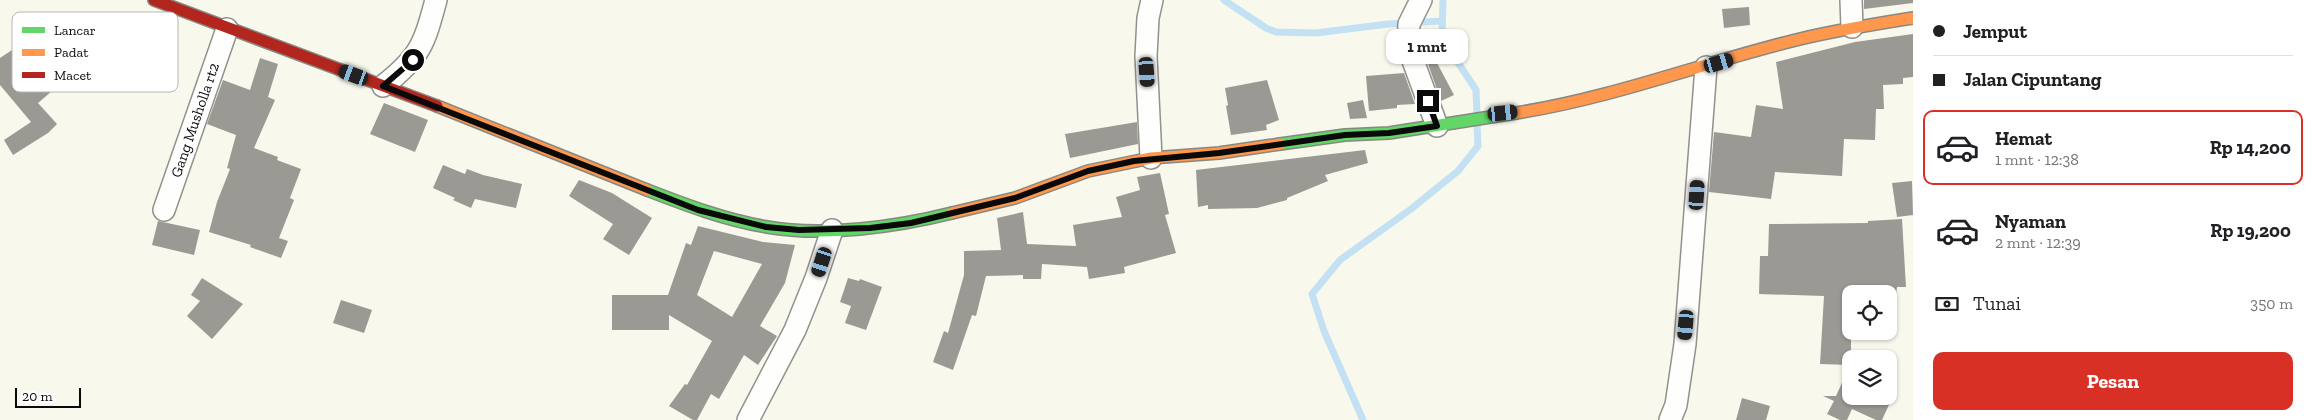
<!DOCTYPE html>
<html lang="id">
<meta charset="utf-8">
<style>
body{margin:0;font-family:"Zilla Slab",serif;background:#f2f2f2;color:#202124;height:100vh;display:flex;flex-direction:column;font-size:19px;white-space:nowrap}
*{box-sizing:border-box;margin:0}
p{font-size:16px;color:#757577}
.icon{flex:none;width:28px;height:28px;fill:none;stroke:currentColor;stroke-width:2;stroke-linecap:round;stroke-linejoin:round}
.map{position:relative;flex:1;overflow:hidden}
.details{display:flex;flex-direction:column;background:#fff;width:400px}
.details>*{flex:none}
.banner{display:grid;align-content:center;height:110px;padding:0 20px;background:#fff}
.tools{position:absolute;left:1842px;top:285px;display:grid;gap:10px}
.tools a{display:grid;place-items:center;width:55px;height:55px;border-radius:10px;background:#fff;box-shadow:0 1px 4px #0004;font-size:25px}
.scale{position:absolute;left:15px;bottom:12px;width:66px;box-sizing:border-box;padding-left:5px;border:2px solid #0a0a0a;border-top:0;font-size:14px;line-height:18px;white-space:nowrap;color:#0a0a0a;-webkit-text-stroke:4px #fff;paint-order:stroke}
.end{position:absolute;width:22px;height:22px;margin:-11px;border:6px solid #0a0a0a;background:#fff;box-shadow:0 0 0 2px #fff}
.from{border-radius:50%}
.bubble{position:absolute;height:35px;border-radius:10px;background:#fff;box-shadow:0 1px 4px #0004;font-size:16px;font-weight:700;line-height:35px;text-align:center}
.car{position:absolute;width:15px;height:30px;margin:-15px -8px;border-radius:6px;box-shadow:0 0 4px 1px #0007;background:linear-gradient(#222 24%,#8ab4d8 0 40%,#222 0 76%,#8ab4d8 0 86%,#222 0)}
.banner b{display:flex;align-items:center;gap:18px;height:48px;font-size:19px}
.banner b+b{border-top:1px solid #e0e0e0}
.banner i{width:12px;height:12px;background:#202124}
ul{padding:0;list-style:none}
li{display:flex;align-items:center;gap:15px;height:75px;margin:0 10px 8px;padding:0 10px;border:2px solid transparent;border-radius:10px}
li div{flex:1}
li b{display:block;font-size:19px}
li em{font-style:normal;font-weight:700}
li.current{border-color:#d93025}
li>.icon{width:45px;height:45px;stroke-width:1.5}
.pay{display:flex;align-items:center;gap:12px;height:55px;padding:0 20px;font-size:19px}
.pay p{margin-inline-start:auto}
.primary-button{display:flex;gap:10px;margin-top:auto;padding:10px 20px}
.primary-button a{flex:1;height:58px;border-radius:10px;background:#d93025;color:#fff;font-size:20px;font-weight:700;line-height:58px;text-align:center}
main{display:flex;flex:1;min-height:0}
.map>svg:first-child{display:block}
.lines{fill:none;stroke-linecap:round;stroke-linejoin:round}
.stream{stroke:#c4e1f3;stroke-width:7}
.building{fill:#9b9994;fill-rule:evenodd}
.street-casing{stroke:#92918c;stroke-width:24}
.fast-casing{stroke:#888883;stroke-width:14}
.slow-casing{stroke:#888883;stroke-width:14}
.jam-casing{stroke:#888883;stroke-width:14}
.street{stroke:#fefefc;stroke-width:21}
.fast{stroke:#63d668;stroke-width:11}
.slow{stroke:#ff974d;stroke-width:11}
.jam{stroke:#b3261e;stroke-width:11}
.route{stroke:#0a0a0a;stroke-width:6}
.labels{text-anchor:middle;stroke-width:5;stroke-linejoin:round;paint-order:stroke}
.street-label{font-size:15px;fill:#0a0a0a;stroke:#fff}
.key{fill:#fff;stroke:#b6b6b6;stroke-width:1}
.key-label{font-size:14px;fill:#0a0a0a}
</style>
<main>
<div class="map">
<svg width="1913" height="420" viewBox="0 0 1913 420">
<rect width="100%" height="100%" fill="#f9f8ed"/>
<g class="lines">
<!-- stream -->
<path class="stream" d="M1224,0L1266,28L1276,32L1316,33L1388,24L1442,21
M1443,0L1442,38L1476,90L1477,114
M1363,420L1324,331L1312,294L1340,260L1411,209L1458,171L1478,146L1477,125"/>
</g>
<!-- building -->
<path class="building" d="M1864,0H1913V3L1864,9Z
M1749,7L1750,25L1724,28L1722,9Z
M71,31L83,53L40,76L52,91L38,103L57,124L48,133L13,155L4,140L31,122L0,85V58L15,48L22,58Z
M1913,34V77L1903,78V84L1883,85L1884,109H1876L1875,140L1844,139L1842,176L1775,172L1771,199L1709,192L1714,132L1751,137L1756,105L1783,109L1776,62L1855,42Z
M260,58L278,64L268,97L275,100L254,148L278,157L277,160L301,169L290,198L294,200L279,238L288,241L281,258L250,247L251,245L209,232L217,202L230,169L227,168L236,135L207,124L223,80L250,90Z
M1436,61L1454,95L1441,101L1428,64Z
M1404,73L1415,104L1397,105V108L1369,111L1366,76Z
M1267,80L1279,120L1266,125L1267,130L1231,135L1226,106L1228,105L1225,88Z
M1363,100L1367,118L1350,119L1347,103Z
M384,103L428,120L415,152L370,134Z
M1137,122L1138,144L1070,158L1065,134Z
M1365,150L1368,163L1325,175L1328,181L1287,198V200L1257,208L1208,209V205L1198,207L1196,170Z
M443,165L465,174L467,169L483,175L522,184L516,208L475,199L471,208L453,200L455,198L433,188Z
M1160,173L1169,214L1165,215L1176,253L1124,267L1125,273L1089,279L1087,267L1042,264L1041,279H1023V275L986,276L976,316L972,315L953,370L933,362L944,331L948,333L964,275V251L1001,250L997,218L1023,212L1027,244L1076,246L1073,225L1122,217L1116,197L1140,190L1137,177Z
M579,180L612,193L652,218L629,255L603,239L613,224L569,196Z
M1912,181L1913,215L1897,217L1892,183Z
M1902,219L1906,287H1897L1896,294L1851,292V396H1893L1882,420H1876L1852,409L1847,420H1840L1827,414L1834,401L1823,396H1836L1850,365L1820,364L1824,296L1759,294L1760,256H1768L1769,224L1868,223V221Z
M158,221L200,230L194,255L152,245Z
M698,226L763,242L795,245L785,283L760,326L777,336L758,365L744,355L719,399L711,394L697,420H693L669,406L685,384L687,385L712,341L669,315V330H612V295H668L686,243L691,245ZM714,251L762,264L732,317L697,295Z
M202,278L243,304L212,339L187,316L200,301L191,295Z
M848,278L859,281L860,279L882,287L866,330L845,323L851,306L840,302Z
M341,300L372,310L364,333L333,323Z
M1742,398L1770,406L1766,420H1736Z"/>
<g class="lines">
<defs>
<path id="street" d="M1421,0L1409,24L1408,47L1437,126
M1851,0L1852,27
M383,86C420,57 424,45 436,0
M1151,158L1146,56L1148,18L1152,0
M164,210L227,29
M748,420L795,330L816,278L832,230
M1670,420L1676,405L1685,344L1706,67"/>
<path id="fast" d="M1280,144L1345,135L1389,133L1516,113
M647,190C686,205 725,220 767,227C824,237 896,227 952,213"/>
<path id="slow" d="M437,106L647,190
M1516,113C1613,98 1705,62 1800,39C1838,30 1875,24 1913,18
M952,213L1015,198L1088,171L1151,158L1219,153L1280,144"/>
<path id="jam" d="M154,0L437,106"/>
</defs>
<!-- street casing -->
<use href="#street" class="street-casing"/>
<!-- fast casing -->
<use href="#fast" class="fast-casing"/>
<!-- slow casing -->
<use href="#slow" class="slow-casing"/>
<!-- jam casing -->
<use href="#jam" class="jam-casing"/>
<!-- street -->
<use href="#street" class="street"/>
<!-- fast -->
<use href="#fast" class="fast"/>
<!-- slow -->
<use href="#slow" class="slow"/>
<!-- jam -->
<use href="#jam" class="jam"/>
</g>
<g class="lines">
<!-- route -->
<path class="route" d="M413,60L383,86L698,210L766,227L799,230L870,228L911,223L1015,198L1088,171L1134,161L1219,153L1345,135L1389,133L1437,126L1428,101"/>
</g>
<g class="labels">
<!-- street labels -->
<g class="street-label">
<text transform="translate(195 120) rotate(-71)" y="5">Gang Musholla rt2</text>
</g>
</g>
<!-- legend -->
<rect x="12" y="12" width="166" height="80" rx="8" class="key"/>
<rect x="22" y="27" width="23" height="6" fill="#63d668"/>
<rect x="22" y="49" width="23" height="7" fill="#ff974d"/>
<rect x="22" y="72" width="23" height="6" fill="#b3261e"/>
<g class="key-label">
<text x="54" y="35">Lancar</text>
<text x="54" y="57">Padat</text>
<text x="54" y="80">Macet</text>
</g>
</svg>
<div class="tools">
<a><svg class="icon" aria-label="locate" viewBox="0 0 24 24"><circle cx="12" cy="12" r="6"/><path d="M12 2v4M12 18v4M2 12h4M18 12h4"/></svg></a>
<a><svg class="icon" aria-label="layers" viewBox="0 0 24 24"><path d="M12 4l9 5-9 5-9-5zM3 14l9 5 9-5"/></svg></a>
</div>
<div class="scale">20 m</div>
<i class="end from" style="left:413px;top:60px"></i>
<i class="end" style="left:1428px;top:101px"></i>
<div class="bubble" style="left:1386px;top:29px;width:82px">1 mnt</div>
<i class="car" style="left:1719px;top:63px;rotate:74deg"></i>
<i class="car" style="left:1147px;top:72px;rotate:176deg"></i>
<i class="car" style="left:354px;top:75px;rotate:290deg"></i>
<i class="car" style="left:1503px;top:113px;rotate:84deg"></i>
<i class="car" style="left:1697px;top:195px;rotate:4deg"></i>
<i class="car" style="left:822px;top:262px;rotate:198deg"></i>
<i class="car" style="left:1686px;top:325px;rotate:185deg"></i>
</div>
<section class="details">
<div class="banner">
<b><i class="from"></i>Jemput</b>
<b><i></i>Jalan Cipuntang</b>
</div>
<ul>
<li class="current"><svg class="icon" aria-label="car" viewBox="0 0 24 24"><path d="M5 17H2v-5l4-1 3-4h7l3 4 3 1v5h-3M9 17h6M6 11h13"/><circle cx="7" cy="17" r="2"/><circle cx="17" cy="17" r="2"/></svg><div><b>Hemat</b><p>1 mnt · 12:38</p></div><em>Rp 14,200</em></li>
<li><svg class="icon" aria-label="car" viewBox="0 0 24 24"><path d="M5 17H2v-5l4-1 3-4h7l3 4 3 1v5h-3M9 17h6M6 11h13"/><circle cx="7" cy="17" r="2"/><circle cx="17" cy="17" r="2"/></svg><div><b>Nyaman</b><p>2 mnt · 12:39</p></div><em>Rp 19,200</em></li>
</ul>
<div class="pay"><svg class="icon" aria-label="cash" viewBox="0 0 24 24"><path d="M3 7h18v10H3z"/><circle cx="12" cy="12" r="2"/></svg>Tunai<p>350 m</p></div>
<div class="primary-button"><a>Pesan</a></div>
</section>
</main>
